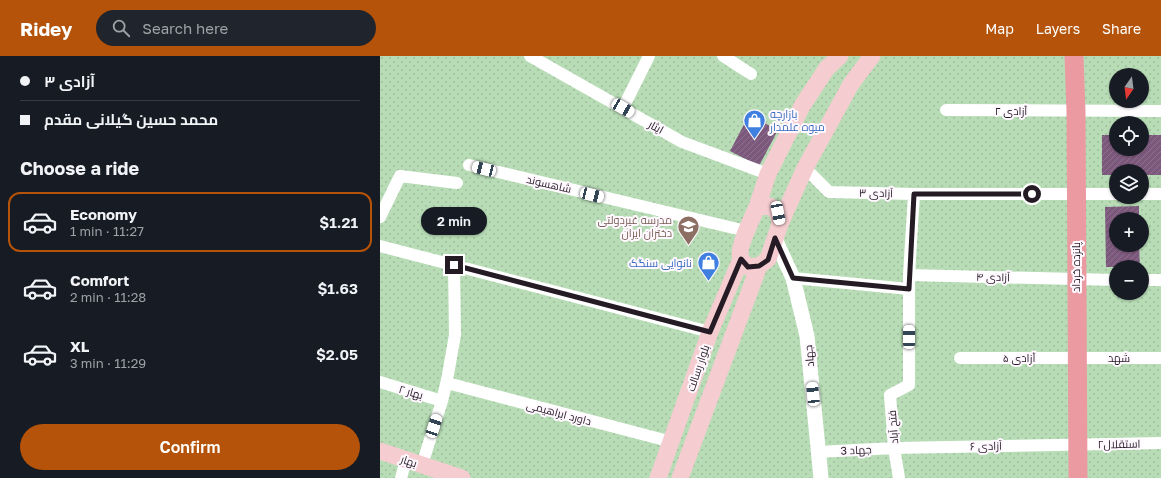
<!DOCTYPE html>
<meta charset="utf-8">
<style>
body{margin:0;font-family:"Golos Text",Cairo,sans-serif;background:#20242c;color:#f1f3f6;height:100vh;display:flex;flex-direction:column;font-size:15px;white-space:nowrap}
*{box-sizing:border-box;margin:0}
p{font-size:13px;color:#9ea1a6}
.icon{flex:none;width:22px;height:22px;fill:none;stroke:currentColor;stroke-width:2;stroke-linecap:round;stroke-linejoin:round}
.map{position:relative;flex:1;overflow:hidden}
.side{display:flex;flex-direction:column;background:#171b24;width:380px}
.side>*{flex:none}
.top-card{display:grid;align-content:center;height:88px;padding:0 20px;background:#171b24}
.needle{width:26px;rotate:194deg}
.fabs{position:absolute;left:729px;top:12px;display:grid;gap:8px}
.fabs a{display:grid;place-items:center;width:40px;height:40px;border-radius:50%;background:#171b24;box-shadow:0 1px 3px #0004;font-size:20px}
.end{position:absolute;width:18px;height:18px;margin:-9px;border:5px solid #251b25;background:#fff;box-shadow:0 0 0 2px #fff}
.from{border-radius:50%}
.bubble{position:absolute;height:28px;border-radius:14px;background:#171b24;box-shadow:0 1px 3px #0004;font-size:13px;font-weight:600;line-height:28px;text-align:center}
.car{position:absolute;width:12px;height:24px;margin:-12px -6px;border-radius:5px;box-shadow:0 0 3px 1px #0007;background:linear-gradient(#fff 24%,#345 0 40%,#fff 0 76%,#345 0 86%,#fff 0)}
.top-card b{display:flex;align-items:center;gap:14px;height:38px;font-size:15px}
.top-card b+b{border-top:1px solid #363941}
.top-card i{width:10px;height:10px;background:#f1f3f6}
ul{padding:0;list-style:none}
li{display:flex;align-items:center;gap:12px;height:60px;margin:0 8px 6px;padding:0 12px;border:2px solid transparent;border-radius:12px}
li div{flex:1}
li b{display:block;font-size:15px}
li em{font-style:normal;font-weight:600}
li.current{border-color:#b45309}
li>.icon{width:36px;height:36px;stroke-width:1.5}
h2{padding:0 20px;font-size:18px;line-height:48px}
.primary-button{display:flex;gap:8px;margin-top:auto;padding:8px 20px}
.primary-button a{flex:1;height:46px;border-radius:24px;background:#b45309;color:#fff;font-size:16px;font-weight:600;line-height:46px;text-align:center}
header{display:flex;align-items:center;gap:24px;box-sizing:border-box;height:56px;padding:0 20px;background:#b45309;color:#fff}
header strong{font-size:19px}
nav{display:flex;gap:22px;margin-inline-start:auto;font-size:14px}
.search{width:280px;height:36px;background:#20242c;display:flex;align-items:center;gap:10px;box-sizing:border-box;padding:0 14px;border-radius:22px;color:#9ea1a6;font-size:15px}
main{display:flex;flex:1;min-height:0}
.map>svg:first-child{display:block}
.park{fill:url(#park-dots);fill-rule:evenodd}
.building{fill:url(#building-hatch)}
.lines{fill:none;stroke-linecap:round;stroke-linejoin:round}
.minor{stroke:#fff;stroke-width:12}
.tertiary{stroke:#fff;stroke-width:15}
.secondary{stroke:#f5ccd0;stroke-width:17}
.primary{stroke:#ec9aa1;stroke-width:19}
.route{stroke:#251b25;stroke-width:5}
.labels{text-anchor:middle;stroke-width:4;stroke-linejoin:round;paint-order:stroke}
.street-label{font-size:11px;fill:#251b25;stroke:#fff9ff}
.shop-label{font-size:11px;fill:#366cbe;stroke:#fff9ff;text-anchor:start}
.education-label{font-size:11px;fill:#785e54;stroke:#fff9ff;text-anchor:end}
</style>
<header>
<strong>Ridey</strong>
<div class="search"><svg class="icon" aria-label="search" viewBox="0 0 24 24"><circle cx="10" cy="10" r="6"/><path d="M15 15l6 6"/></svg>Search here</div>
<nav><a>Map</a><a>Layers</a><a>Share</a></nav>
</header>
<main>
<section class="side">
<div class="top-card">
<b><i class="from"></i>آزادی ۳</b>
<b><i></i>محمد حسین گیلانی مقدم</b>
</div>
<h2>Choose a ride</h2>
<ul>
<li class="current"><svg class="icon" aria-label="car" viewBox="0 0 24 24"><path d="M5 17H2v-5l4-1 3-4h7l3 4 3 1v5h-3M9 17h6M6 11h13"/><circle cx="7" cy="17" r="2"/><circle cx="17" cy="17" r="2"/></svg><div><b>Economy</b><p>1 min · 11:27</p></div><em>$1.21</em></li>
<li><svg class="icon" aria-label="car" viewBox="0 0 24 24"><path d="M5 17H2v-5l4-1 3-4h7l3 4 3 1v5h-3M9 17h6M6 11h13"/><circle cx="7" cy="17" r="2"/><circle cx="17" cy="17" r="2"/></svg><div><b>Comfort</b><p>2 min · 11:28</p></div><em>$1.63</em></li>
<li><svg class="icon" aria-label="car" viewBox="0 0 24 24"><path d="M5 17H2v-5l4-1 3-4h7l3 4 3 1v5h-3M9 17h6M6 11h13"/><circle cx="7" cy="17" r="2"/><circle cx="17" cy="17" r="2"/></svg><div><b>XL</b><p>3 min · 11:29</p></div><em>$2.05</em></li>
</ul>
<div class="primary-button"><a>Confirm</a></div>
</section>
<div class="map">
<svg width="781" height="422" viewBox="0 0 781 422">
<defs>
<pattern id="park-dots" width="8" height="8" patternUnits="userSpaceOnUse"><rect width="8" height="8" fill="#b8ddb6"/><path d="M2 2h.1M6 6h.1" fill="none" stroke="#9ebd9c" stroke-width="1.8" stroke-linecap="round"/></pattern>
<pattern id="building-hatch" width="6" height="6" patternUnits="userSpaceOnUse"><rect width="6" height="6" fill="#7c587d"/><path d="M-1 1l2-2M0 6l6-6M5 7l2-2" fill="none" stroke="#8c718d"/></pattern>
</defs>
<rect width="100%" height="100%" fill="#fce6fc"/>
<!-- park -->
<path class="park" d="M0,0H781V422H0ZM736,19H762V45H736ZM736,67H762V93H736ZM736,115H762V141H736ZM736,163H762V189H736ZM736,211H762V237H736Z"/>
<!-- building -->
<path class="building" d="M369,59L398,74L379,110L350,95Z
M722,79H736V93H762V79H781V119H762V115H736V119H722Z
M759,150V163H736V189H759L760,211H726L725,151Z"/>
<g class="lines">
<!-- minor -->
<path class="minor" d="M150,0L302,86L388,118
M343,0L371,18
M243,52L269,0
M566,54L781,55
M89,109L366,175
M425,112L449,136L534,138H736
M762,138H781
M0,161L20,120L77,127
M0,190L330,276
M529,219L736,224
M413,222L529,233
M762,224H781
M580,302H781
M0,326L62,345
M67,327L292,386
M438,396L514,392L781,387
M42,409L62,345L67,324L75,279L74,209
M21,422L26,404
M519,422L514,392L510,339L529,329V219L534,138"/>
<!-- tertiary -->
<path class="tertiary" d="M395,183L413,222L427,280L441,422"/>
<!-- secondary -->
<path class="secondary" d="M377,151L388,118L422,50L447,12L460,0
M400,168L398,157L390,150L377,151C373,161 356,193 361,203C363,206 366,209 368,211L379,210L388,203L400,168L425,112L471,28L492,0
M0,395L82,422
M278,422L330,276L361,203
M300,422L379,210"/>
<!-- primary -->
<path class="primary" d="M694,0L696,55L698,422"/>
</g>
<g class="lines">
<!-- route -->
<path class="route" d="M74,209L330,276L361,203L368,211L379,210L388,204L395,182L413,222L529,233L534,138H652"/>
</g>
<!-- icons -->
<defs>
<symbol id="shop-pin" viewBox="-11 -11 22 30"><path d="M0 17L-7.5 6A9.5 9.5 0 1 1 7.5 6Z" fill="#3f7fe0" stroke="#fff9ff"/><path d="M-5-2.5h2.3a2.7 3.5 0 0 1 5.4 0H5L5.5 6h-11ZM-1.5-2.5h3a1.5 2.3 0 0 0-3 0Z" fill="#fff"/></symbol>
<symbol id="school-pin" viewBox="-11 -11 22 30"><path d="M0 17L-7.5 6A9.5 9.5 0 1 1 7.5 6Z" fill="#8d6e63" stroke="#fff9ff"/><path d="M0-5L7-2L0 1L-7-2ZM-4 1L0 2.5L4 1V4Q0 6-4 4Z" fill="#fff"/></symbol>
</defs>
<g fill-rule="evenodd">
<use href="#shop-pin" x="362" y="52" width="25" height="34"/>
<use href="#school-pin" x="296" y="158" width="25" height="34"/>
<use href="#shop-pin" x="316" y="194" width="25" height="34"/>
</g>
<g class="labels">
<!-- street labels -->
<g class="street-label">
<text x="631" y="59">آزادی ۲</text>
<text transform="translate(276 71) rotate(29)" y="4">ایثار</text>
<text transform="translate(169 128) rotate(13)" y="4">شاهسوند</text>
<text transform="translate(496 137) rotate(1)" y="4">آزادی ۳</text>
<text transform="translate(696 211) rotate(-90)" y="4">پانزده خرداد</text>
<text transform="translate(613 221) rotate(1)" y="4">آزادی ۴</text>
<text transform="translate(429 300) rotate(-95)" y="4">جهاد</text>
<text x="639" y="306">آزادی ۵</text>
<text x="739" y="306">شهد</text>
<text transform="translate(318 312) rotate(-71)" y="4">بلوار رسالت</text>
<text transform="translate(31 336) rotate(16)" y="4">بهار ۲</text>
<text transform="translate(179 357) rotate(15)" y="4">داورد ابراهیمی</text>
<text transform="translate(513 371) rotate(-94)" y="4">فتح آباد</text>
<text transform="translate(739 388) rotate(-1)" y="4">استقلال۲</text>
<text transform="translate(606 390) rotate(-1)" y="4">آزادی ۶</text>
<text transform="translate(476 394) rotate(-3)" y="4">جهاد 3</text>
<text transform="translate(29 405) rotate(18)" y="4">بهار</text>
</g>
<!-- shop labels -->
<g class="shop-label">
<text x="390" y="62">بازارچه<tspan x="390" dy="13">میوه علمدار</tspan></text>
<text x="312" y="211" text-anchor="end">نانوایی سنگک</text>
</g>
<!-- education labels -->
<g class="education-label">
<text x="292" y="168">مدرسه غیردولتی<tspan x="292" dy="13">دختران ایران</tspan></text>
</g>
</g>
</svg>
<div class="fabs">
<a><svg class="needle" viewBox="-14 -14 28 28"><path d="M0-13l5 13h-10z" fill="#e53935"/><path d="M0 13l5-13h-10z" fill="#9ea1a6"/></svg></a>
<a><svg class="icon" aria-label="locate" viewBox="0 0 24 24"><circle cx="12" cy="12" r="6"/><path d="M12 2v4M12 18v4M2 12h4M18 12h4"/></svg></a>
<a><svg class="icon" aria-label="layers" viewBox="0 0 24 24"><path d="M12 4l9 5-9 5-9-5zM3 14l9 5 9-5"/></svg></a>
<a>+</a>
<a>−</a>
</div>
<i class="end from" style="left:652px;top:138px"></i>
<i class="end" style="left:74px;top:209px"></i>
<div class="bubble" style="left:41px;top:151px;width:66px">2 min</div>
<i class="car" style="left:243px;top:52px;rotate:120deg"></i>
<i class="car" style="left:104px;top:113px;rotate:284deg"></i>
<i class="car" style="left:212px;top:139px;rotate:104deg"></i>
<i class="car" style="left:398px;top:157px;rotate:169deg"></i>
<i class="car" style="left:529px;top:281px;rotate:0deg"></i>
<i class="car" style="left:433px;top:338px;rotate:354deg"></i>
<i class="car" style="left:54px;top:370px;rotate:18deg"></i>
</div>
</main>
